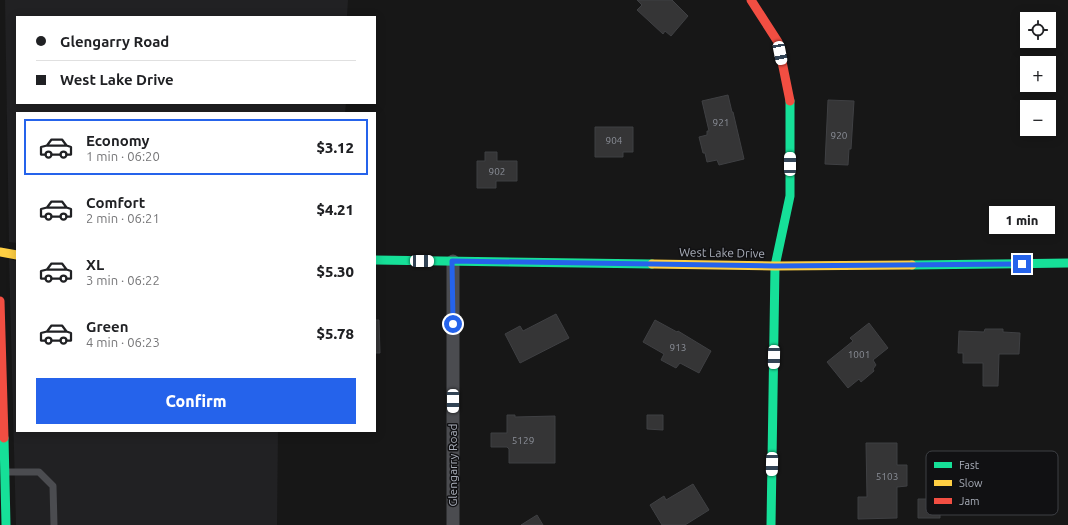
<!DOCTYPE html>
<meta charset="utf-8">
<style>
body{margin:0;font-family:Ubuntu,sans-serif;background:#f6f6f6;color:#202124;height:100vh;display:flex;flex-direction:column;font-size:15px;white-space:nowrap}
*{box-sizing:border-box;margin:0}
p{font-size:13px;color:#757577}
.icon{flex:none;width:22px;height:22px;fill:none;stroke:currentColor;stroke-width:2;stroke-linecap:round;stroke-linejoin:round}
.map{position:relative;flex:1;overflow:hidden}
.sheet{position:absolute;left:16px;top:112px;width:360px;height:320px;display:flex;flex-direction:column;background:#fff;border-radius:0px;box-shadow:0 2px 10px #0003}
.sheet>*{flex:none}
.hud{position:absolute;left:16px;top:16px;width:360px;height:88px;border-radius:0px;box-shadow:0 2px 10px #0003;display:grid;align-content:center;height:88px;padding:0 20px;background:#fff}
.fabs{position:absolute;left:1020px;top:12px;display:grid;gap:8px}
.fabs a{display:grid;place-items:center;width:36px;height:36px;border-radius:0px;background:#fff;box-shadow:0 2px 10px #0003;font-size:20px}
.end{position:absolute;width:18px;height:18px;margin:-9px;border:5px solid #2563eb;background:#fff;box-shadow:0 0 0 2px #fff}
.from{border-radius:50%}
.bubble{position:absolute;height:28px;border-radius:0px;background:#fff;box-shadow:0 2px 10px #0003;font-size:13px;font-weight:800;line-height:28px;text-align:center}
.car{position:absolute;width:12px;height:24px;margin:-12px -6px;border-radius:5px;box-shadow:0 0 3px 1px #0007;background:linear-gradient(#fff 24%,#345 0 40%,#fff 0 76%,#345 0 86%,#fff 0)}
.hud b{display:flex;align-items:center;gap:14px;height:38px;font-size:15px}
.hud b+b{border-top:1px solid #e0e0e0}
.hud i{width:10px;height:10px;background:#202124}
ul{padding:7px 0 0;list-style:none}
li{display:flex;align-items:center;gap:12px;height:56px;margin:0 8px 6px;padding:0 12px;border:2px solid transparent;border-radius:0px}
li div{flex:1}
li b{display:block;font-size:15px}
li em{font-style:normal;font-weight:800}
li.active{border-color:#2563eb}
li>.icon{width:36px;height:36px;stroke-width:1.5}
.cta{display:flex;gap:8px;margin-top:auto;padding:8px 20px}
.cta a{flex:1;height:46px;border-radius:0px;background:#2563eb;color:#fff;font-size:16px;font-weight:800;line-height:46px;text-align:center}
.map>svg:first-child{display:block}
.built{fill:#212123}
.building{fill:#353536;stroke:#3f4043}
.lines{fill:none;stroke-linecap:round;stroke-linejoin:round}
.lane{stroke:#4b4c50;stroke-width:7}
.street{stroke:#4b4c50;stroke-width:13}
.fast{stroke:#16e098;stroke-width:9}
.slow{stroke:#ffcf43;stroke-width:9}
.jam{stroke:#f24e42;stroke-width:9}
.route{stroke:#2563eb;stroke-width:5}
.labels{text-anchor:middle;stroke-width:3;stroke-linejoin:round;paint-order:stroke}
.number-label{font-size:10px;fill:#8b8f98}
.street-label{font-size:12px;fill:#a8adb8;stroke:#111113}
.key{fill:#111113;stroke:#3e4045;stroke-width:1}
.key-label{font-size:11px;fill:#a8adb8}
</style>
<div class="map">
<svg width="1068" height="525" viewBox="0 0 1068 525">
<rect width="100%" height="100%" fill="#171717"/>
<!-- built -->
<path class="built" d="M5,0H348L347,17H17V103H346L345,113H17V243L9,242Z
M9,259L17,261V431H278L277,525H16Z"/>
<!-- building -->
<path class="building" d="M637,0H672L688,16L671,36L665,31L663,34L637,10L642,5Z
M728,95L732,112H733L744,159L719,165L717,160L707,162L705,153H703L699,137L707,135V131H709L702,101Z
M828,100L854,101L851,149H849L848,165L825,164Z
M595,127H633V152H623V157H595Z
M485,152H497V161H517V181H496V188H477V161H485Z
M556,314L569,338L520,363L505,334L520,326L523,331Z
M375,320H379L380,353H375Z
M655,320L677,332L678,331L711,351L699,373L680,363L676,368L661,360L664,354L643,342Z
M869,323L888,348L873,360L876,365L873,369L874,371L861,382L859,379L848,388L827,362L853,341L850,338Z
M985,329H1003V332L1020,333L1019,354H999L998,386H983V363H963V353H958L959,331L984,332Z
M507,415H515V417L555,416V463H509V449L507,447H491V433H507Z
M647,415H663V430L647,429Z
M866,443H897V465H907V486L897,487V518L858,519V497H867Z
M693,484L709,510L685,525H662L650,505L664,496L666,500Z
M918,499H940V518H918Z
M537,515L543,525H521Z"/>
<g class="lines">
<!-- lane -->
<path class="lane" d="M5,472H39L53,486L54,525"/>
<!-- street -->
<path class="street" d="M453,261V525"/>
<!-- fast -->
<path class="fast" d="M375,260L652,264
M912,265L1068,263
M4,438L6,525
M771,525L775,266L790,196V101"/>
<!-- slow -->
<path class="slow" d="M0,252L17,255
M652,264L775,266L912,265"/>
<!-- jam -->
<path class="jam" d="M751,0L778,42L790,101
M0,301L4,438"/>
</g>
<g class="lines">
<!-- route -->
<path class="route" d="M453,324L452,261L775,266L1022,264"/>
</g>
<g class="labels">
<!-- number labels -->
<g class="number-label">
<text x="721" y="126">921</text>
<text x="839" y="139">920</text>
<text x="614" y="144">904</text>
<text x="497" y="175">902</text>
<text x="678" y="351">913</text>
<text x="859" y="358">1001</text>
<text x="523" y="444">5129</text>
<text x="887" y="480">5103</text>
</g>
<!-- street labels -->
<g class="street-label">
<text transform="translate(722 253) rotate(1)" y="4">West Lake Drive</text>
<text transform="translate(453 465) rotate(-90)" y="4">Glengarry Road</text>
</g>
</g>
<!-- legend -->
<rect x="926" y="451" width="132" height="64" rx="6" class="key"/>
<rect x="934" y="462" width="18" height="6" fill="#16e098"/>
<rect x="934" y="480" width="18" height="6" fill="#ffcf43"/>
<rect x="934" y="498" width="18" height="6" fill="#f24e42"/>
<g class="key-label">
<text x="959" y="469">Fast</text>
<text x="959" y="487">Slow</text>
<text x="959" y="505">Jam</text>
</g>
</svg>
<div class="fabs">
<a><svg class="icon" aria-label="locate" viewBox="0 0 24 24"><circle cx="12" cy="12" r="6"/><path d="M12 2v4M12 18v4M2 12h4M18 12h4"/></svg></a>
<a>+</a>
<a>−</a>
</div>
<i class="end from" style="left:453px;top:324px"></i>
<i class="end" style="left:1022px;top:264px"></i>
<div class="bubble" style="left:989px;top:206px;width:66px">1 min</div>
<i class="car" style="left:780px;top:53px;rotate:169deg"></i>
<i class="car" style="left:790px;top:164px;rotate:0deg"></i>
<i class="car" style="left:422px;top:261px;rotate:91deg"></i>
<i class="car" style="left:774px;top:357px;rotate:181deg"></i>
<i class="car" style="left:453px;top:401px;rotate:180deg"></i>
<i class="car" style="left:772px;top:464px;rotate:181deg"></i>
<div class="hud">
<b><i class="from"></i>Glengarry Road</b>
<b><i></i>West Lake Drive</b>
</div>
<section class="sheet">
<ul>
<li class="active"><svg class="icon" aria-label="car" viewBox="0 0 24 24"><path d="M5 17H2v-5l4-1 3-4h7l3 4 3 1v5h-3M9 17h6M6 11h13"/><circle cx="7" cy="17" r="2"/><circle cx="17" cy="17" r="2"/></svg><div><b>Economy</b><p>1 min · 06:20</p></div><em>$3.12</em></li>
<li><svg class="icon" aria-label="car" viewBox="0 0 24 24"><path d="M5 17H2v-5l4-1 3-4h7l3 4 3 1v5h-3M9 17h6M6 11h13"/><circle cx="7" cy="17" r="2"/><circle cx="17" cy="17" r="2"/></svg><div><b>Comfort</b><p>2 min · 06:21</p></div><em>$4.21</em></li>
<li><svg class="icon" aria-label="car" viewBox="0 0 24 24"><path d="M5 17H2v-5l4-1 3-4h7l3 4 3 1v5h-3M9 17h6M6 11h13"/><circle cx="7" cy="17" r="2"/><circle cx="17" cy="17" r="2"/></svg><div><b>XL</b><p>3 min · 06:22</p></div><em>$5.30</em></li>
<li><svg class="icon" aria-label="car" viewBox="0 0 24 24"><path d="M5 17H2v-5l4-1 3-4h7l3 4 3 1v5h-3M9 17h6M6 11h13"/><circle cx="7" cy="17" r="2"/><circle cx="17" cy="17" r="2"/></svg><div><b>Green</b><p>4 min · 06:23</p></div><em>$5.78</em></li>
</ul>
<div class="cta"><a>Confirm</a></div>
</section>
</div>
